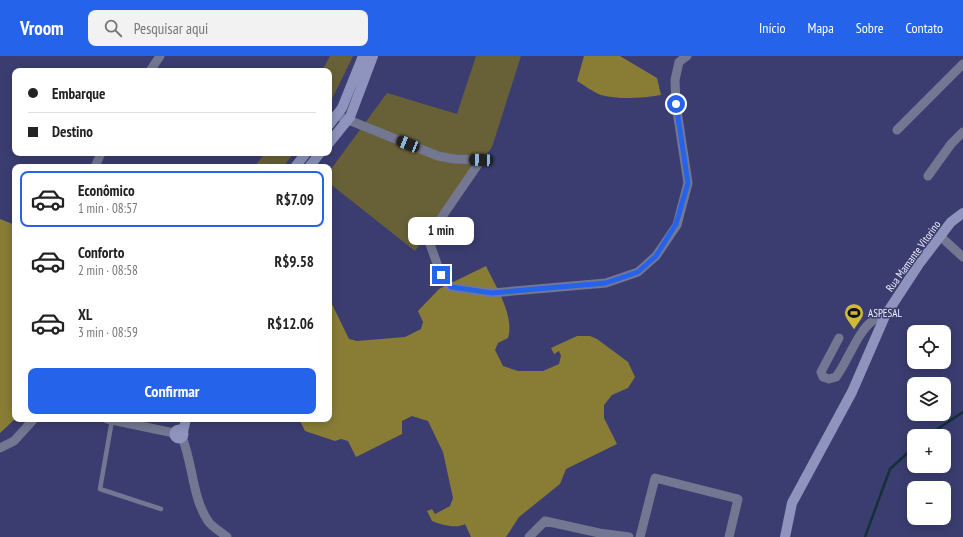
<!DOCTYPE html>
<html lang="pt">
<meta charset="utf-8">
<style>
body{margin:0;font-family:"PT Sans Narrow",sans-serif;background:#f2f2f2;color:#222;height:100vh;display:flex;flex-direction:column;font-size:15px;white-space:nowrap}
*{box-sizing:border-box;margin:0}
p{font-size:13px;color:#767676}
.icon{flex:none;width:22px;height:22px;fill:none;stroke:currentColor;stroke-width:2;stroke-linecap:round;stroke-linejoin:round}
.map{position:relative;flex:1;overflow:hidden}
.panel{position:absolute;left:12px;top:108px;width:320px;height:258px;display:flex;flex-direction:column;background:#fff;border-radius:8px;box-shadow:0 2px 10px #0003}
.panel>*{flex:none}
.hud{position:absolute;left:12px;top:12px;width:320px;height:88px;border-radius:8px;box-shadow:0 2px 10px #0003;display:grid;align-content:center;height:88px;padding:0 16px;background:#fff}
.buttons{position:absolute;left:907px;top:269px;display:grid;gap:8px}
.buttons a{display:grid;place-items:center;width:44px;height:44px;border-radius:8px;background:#fff;box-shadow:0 2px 10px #0003;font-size:20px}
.end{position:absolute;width:18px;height:18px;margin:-9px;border:5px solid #2563eb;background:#fff;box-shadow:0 0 0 2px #fff}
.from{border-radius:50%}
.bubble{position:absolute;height:28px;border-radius:8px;background:#fff;box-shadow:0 2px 10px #0003;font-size:13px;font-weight:600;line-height:28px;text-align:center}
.car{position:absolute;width:12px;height:24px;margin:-12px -6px;border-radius:5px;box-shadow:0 0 3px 1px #0007;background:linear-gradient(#222 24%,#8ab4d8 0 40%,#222 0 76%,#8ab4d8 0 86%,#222 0)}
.hud b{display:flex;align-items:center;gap:14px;height:38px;font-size:15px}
.hud b+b{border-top:1px solid #e0e0e0}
.hud i{width:10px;height:10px;background:#222}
ul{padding:7px 0 0;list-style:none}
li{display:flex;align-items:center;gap:12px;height:56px;margin:0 8px 6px;padding:0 8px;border:2px solid transparent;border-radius:8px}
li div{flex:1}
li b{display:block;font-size:15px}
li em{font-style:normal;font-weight:600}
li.active{border-color:#2563eb}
li>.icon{width:36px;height:36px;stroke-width:1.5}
.cta{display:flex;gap:8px;margin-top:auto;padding:8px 16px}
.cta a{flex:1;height:46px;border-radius:8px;background:#2563eb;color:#fff;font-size:16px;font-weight:600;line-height:46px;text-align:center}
header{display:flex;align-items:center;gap:24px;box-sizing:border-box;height:56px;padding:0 20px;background:#2563eb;color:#fff}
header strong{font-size:19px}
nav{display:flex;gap:22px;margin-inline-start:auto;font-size:14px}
.search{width:280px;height:36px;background:#f2f2f2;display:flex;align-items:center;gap:10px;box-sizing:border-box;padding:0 14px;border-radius:8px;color:#767676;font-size:15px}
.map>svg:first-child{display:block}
.green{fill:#686138}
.forest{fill:#897d36}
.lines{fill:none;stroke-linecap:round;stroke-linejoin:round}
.stream{stroke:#143039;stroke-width:2.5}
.lane{stroke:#747792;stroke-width:4.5}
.street{stroke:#747792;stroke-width:9}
.secondary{stroke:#8f94be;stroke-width:10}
.route{stroke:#2563eb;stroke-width:5}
.labels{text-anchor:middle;stroke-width:3;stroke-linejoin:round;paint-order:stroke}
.street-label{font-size:11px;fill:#eef0fc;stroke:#3b3d70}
.poi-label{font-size:11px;fill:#eef0fc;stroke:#3b3d70;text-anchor:start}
</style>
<header>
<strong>Vroom</strong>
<div class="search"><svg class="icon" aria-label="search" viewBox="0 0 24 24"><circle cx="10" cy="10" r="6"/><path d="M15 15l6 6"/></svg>Pesquisar aqui</div>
<nav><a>Início</a><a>Mapa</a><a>Sobre</a><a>Contato</a></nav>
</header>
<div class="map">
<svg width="963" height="481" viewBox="0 0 963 481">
<rect width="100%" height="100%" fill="#3b3d70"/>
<!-- green -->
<path class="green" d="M330,0H353L329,49V15H322Z
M476,0H521L492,91L415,195L329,127V116L387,37L457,58Z
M265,97H294L283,111H254Z"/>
<!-- forest -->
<path class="forest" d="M584,0H620L657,22L661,39C642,42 621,44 601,39C593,36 584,29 577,25Z
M0,163L15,169V363L0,377Z
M486,210C495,229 515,260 508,282L498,287L495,294L503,310L518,315H543L559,308L561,300L559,295L554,298L551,292L577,280H590L597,283L628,306L635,321L628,332L612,339L604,349V362L617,388L566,413L560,428L519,461L506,481H471L465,468C456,473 442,469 432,465L427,455L432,453L435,458L450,450L453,442L443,396L428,365L412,360L402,365V378L356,401L348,385L341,383L335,385L305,375L299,363H329V242L349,283L357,285L405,281L421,273L423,266L418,255L439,233Z"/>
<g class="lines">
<!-- stream -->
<path class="stream" d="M927,380L963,356
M865,481L890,413L914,391"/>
<!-- lane -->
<path class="lane" d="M112,364L100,433L161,453"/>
<!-- street -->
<path class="street" d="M150,15L160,0
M336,59L438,100L454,103L481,104
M897,74L963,8
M481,104L435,171L430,188L441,219L451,231L492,237L606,227L638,216L656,200L677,169L688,127L676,48L675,24L679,6L687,0
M95,111L101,97
M928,120L951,88L963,76
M940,180L963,201
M839,282L821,316L823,321L829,323L836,321C848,305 856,279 871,266C875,263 881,261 885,260
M107,363L174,377
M182,381C193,408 192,441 208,465C212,471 221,476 227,481
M0,392L14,385L34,363
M529,481L545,465L599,477L629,481
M640,481L655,422L738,443L729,481"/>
<!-- secondary -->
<path class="secondary" d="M329,69L342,52L363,0
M329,87L350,61L373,0
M295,111L306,97
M309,111L320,97
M174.5 378a4.5 4.5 0 1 1 9 0a4.5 4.5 0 1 1-9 0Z
M183,376L186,363
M785,481L792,447L852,336L885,260L919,208L951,166L963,157"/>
</g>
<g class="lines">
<!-- route -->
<path class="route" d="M441,219L451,231L492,237L606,227L638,216L656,200L676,168L688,127L676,48"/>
</g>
<!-- icons -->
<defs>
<symbol id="stadium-pin" viewBox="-11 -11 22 30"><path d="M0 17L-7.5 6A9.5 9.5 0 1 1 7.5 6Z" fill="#ceb938" stroke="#3b3d70"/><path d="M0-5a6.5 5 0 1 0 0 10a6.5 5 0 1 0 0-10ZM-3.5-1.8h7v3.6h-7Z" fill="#111"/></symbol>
</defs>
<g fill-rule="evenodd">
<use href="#stadium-pin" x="843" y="246" width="22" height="30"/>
</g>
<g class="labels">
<!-- street labels -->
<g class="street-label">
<text transform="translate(913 200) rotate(-54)" y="4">Rua Mamante Vitorino</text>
</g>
<!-- poi labels -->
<g class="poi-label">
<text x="868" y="261">ASPESAL</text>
</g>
</g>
</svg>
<div class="buttons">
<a><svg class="icon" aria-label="locate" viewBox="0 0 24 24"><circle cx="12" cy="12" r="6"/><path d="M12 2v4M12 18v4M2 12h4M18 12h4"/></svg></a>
<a><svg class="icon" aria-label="layers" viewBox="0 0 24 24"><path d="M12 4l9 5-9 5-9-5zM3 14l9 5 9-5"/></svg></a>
<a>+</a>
<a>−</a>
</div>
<i class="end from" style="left:676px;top:48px"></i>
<i class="end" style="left:441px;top:219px"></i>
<div class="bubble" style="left:408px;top:161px;width:66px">1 min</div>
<i class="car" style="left:408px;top:88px;rotate:292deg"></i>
<i class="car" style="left:481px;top:104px;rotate:272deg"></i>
<div class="hud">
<b><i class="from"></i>Embarque</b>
<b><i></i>Destino</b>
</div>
<section class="panel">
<ul>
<li class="active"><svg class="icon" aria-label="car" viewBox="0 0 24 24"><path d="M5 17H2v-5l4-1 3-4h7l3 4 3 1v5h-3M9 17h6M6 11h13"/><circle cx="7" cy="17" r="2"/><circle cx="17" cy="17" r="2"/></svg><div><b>Econômico</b><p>1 min · 08:57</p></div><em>R$7.09</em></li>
<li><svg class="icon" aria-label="car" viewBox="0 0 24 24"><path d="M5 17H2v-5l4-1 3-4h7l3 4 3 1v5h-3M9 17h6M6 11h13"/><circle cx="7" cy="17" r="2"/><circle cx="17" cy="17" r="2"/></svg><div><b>Conforto</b><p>2 min · 08:58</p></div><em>R$9.58</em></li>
<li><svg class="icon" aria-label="car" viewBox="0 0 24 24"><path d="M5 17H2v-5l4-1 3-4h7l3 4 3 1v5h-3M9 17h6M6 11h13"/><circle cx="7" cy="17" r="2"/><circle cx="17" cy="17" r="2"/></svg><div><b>XL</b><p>3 min · 08:59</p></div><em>R$12.06</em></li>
</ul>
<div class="cta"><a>Confirmar</a></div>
</section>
</div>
